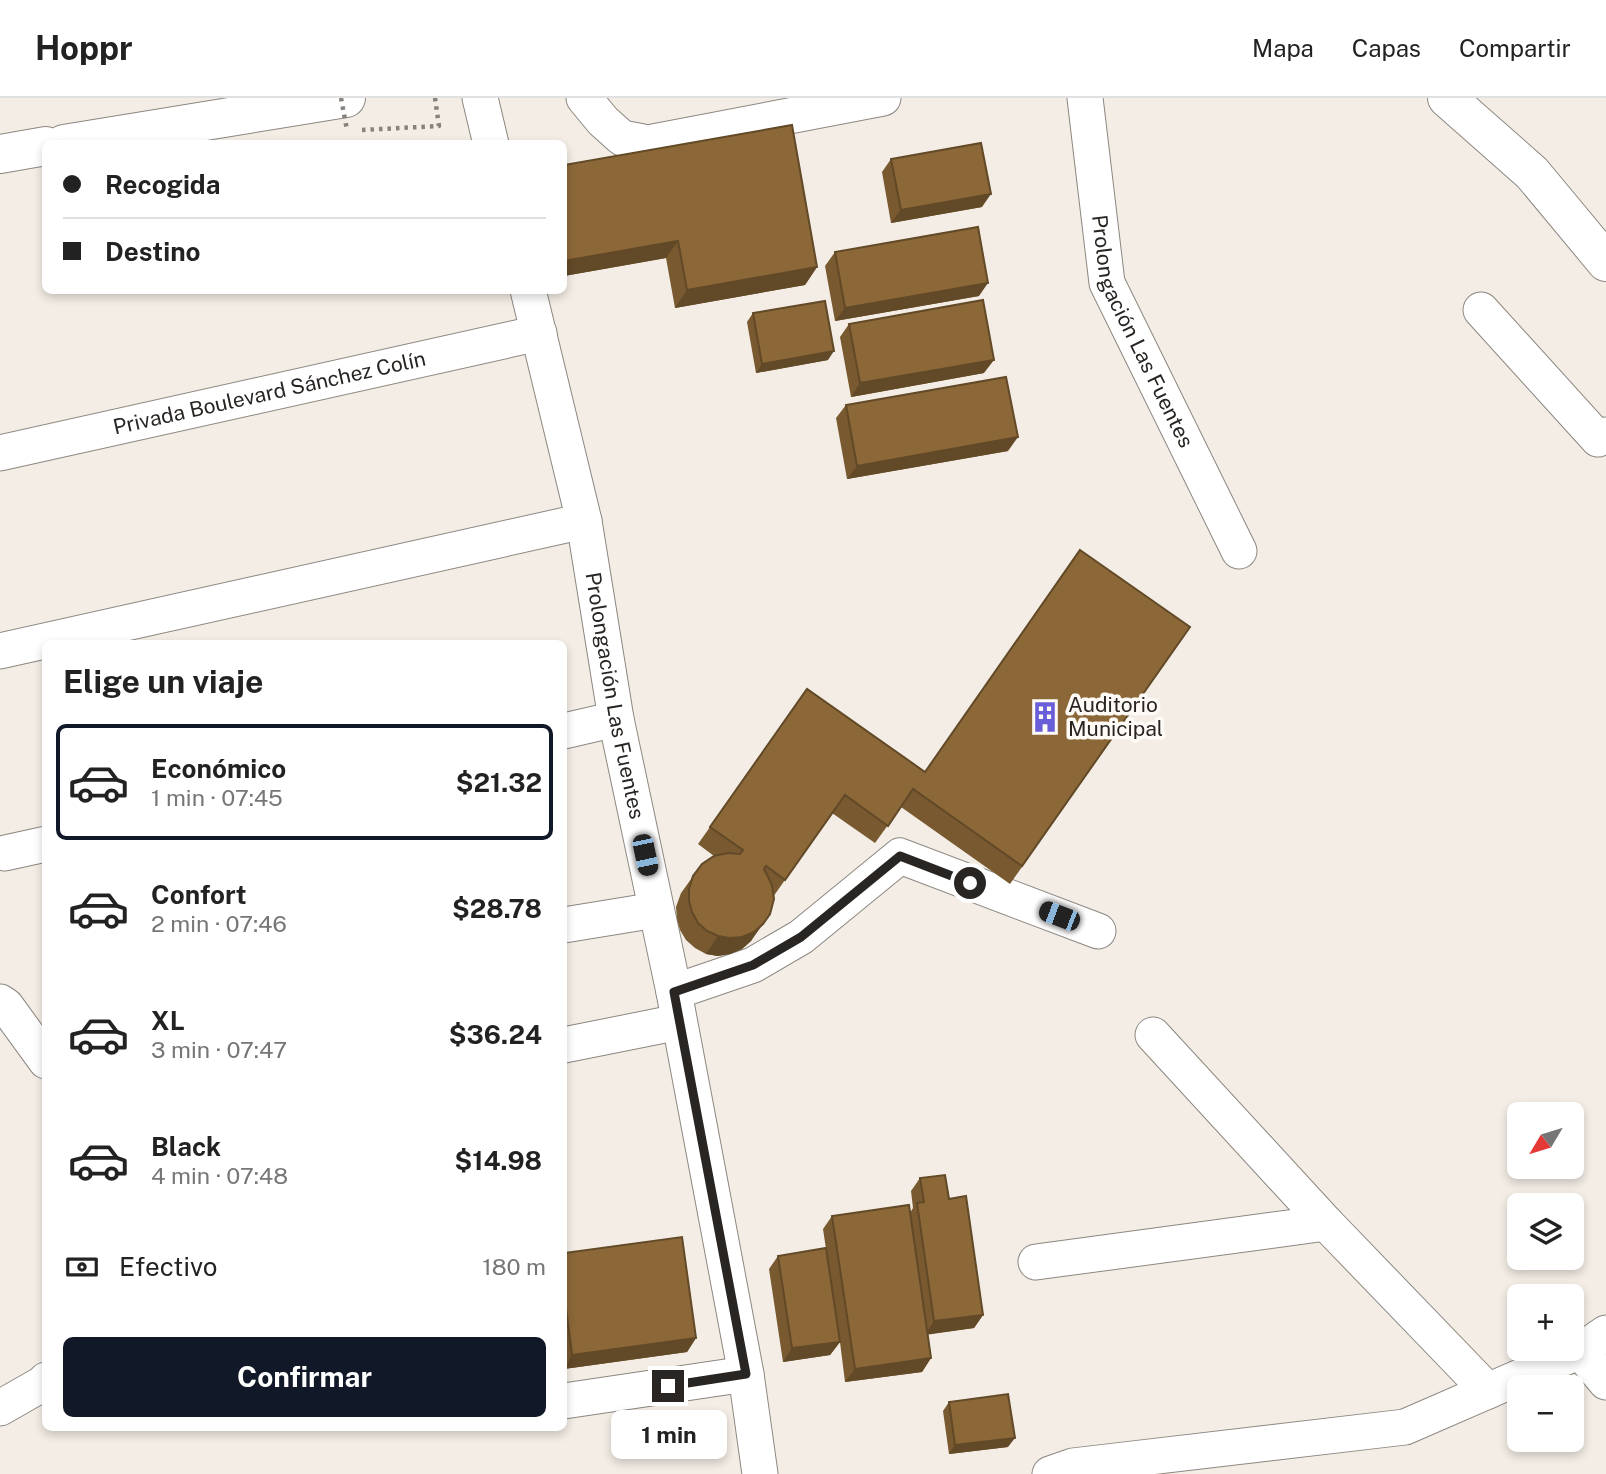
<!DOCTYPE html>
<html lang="es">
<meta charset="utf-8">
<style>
body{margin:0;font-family:"Public Sans",sans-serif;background:#f6f6f6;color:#222;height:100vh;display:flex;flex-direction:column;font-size:26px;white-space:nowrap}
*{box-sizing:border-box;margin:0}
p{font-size:23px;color:#767676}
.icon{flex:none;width:38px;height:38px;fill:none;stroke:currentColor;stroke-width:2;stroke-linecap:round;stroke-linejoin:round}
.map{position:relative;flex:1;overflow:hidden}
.details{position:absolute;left:42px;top:542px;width:525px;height:791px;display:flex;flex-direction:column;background:#fff;border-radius:10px;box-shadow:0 4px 10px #0003}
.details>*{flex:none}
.hud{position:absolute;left:42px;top:42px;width:525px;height:154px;border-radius:10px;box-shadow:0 4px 10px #0003;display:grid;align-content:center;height:154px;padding:0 21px;background:#fff}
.needle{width:46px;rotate:232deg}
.controls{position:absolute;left:1507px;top:1004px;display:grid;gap:14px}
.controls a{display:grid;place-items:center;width:77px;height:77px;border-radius:10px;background:#fff;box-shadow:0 4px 10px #0003;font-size:35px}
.end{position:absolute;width:32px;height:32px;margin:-16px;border:9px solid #282523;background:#fff;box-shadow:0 0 0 4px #fff}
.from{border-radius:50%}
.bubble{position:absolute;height:49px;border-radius:10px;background:#fff;box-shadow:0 4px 10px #0003;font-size:23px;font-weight:700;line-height:49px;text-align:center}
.car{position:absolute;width:21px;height:42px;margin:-21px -10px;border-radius:9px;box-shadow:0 0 5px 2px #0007;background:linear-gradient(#222 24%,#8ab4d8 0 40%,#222 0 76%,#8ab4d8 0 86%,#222 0)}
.hud b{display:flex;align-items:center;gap:24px;height:66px;font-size:26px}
.hud b+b{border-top:2px solid #e0e0e0}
.hud i{width:18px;height:18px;background:#222}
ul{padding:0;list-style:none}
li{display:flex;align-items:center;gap:21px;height:116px;margin:0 14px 10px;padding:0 7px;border:4px solid transparent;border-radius:10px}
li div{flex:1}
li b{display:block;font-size:26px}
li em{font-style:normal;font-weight:700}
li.selected{border-color:#111827}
li>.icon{width:63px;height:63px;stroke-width:1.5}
h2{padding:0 21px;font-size:32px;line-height:84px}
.pay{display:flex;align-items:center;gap:18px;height:77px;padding:0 21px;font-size:26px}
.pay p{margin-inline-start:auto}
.cta{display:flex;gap:14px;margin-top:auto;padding:14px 21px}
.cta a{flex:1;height:80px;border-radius:10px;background:#111827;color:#fff;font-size:28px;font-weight:700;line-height:80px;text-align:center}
header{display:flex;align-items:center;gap:42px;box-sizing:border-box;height:98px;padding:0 35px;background:#fff;border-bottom:2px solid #e0e0e0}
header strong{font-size:33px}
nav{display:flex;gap:38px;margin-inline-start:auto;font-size:24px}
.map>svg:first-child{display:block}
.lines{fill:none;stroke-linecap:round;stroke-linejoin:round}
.minor-casing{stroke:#8c8780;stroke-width:37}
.major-casing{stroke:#8c8780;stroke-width:40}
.path{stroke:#87827e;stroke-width:4.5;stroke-dasharray:3.5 5;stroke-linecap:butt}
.minor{stroke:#fff;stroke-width:35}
.major{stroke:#fff;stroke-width:38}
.path-bridge{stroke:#87827e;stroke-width:4.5;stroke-dasharray:3.5 5;stroke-linecap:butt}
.wall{fill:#785930}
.shaded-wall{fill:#624927}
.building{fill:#8c6838;stroke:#624927;stroke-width:2}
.route{stroke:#282523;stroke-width:9}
.labels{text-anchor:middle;stroke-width:7;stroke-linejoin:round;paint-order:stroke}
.street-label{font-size:21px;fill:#282523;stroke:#fefaf6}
.poi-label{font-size:21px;fill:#282523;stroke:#fefaf6;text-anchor:start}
</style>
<header>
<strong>Hoppr</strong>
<nav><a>Mapa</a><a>Capas</a><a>Compartir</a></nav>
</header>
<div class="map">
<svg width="1606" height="1376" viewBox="0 0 1606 1376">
<rect width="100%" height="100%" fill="#f3ede5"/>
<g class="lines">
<defs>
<g id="minor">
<path d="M480,0L491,46"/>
<path d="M584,0L603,23L622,40L648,45L883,0"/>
<path id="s1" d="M1085,0L1107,185L1239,453"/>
<path id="s2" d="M528,192L584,423L616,621L674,894L746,1276L760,1376"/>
<path d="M1481,212L1598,341L1606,337"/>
<path id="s3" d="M0,355L539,235"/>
<path d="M0,553L584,423"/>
<path d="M564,633L616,621"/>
<path d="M5,755L46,746"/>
<path d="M564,827L656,812"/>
<path d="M674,894L753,867L801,839L900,758L1098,833"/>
<path d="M0,904L6,908L46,963"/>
<path d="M1153,937L1326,1125L1488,1293"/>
<path d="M564,947L679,924"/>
<path d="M1036,1164L1326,1125"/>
<path d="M1580,1253L1606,1284"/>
<path d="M564,1303L746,1276"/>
<path d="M0,1310L42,1286L46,1282"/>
<path d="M1050,1376L1073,1368L1405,1329L1580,1253L1606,1235"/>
</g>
<path id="major" d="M1447,0L1532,75L1606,164
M64,46L346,0
M0,56L46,48"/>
</defs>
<!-- minor casing -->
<use href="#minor" class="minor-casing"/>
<!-- major casing -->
<use href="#major" class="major-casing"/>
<!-- path -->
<path class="path" d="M362,32L439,28L435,0"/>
<!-- minor -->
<use href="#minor" class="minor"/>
<!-- major -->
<use href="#major" class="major"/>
<!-- path-bridge -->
<path class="path-bridge" d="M341,0L347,32"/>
</g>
<!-- wall -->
<path class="wall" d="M891,61L982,109L891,125L882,74Z
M564,67L817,169L805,187L675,210L666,160L564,178Z
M835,154L979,198L835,223L825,168Z
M753,215L828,262L756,275L747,224Z
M849,226L984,275L851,299L840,239Z
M846,307L1008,353L847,381L836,320Z
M1190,529L1010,786L901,709L875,745L832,715L773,799L751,843L742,851L730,856L718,858L706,856L695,850L686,842L680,832L677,821L676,809L681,795L702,766L714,758L698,746L710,729L925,674Z
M920,1080L949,1101L983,1217L974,1230L928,1236L931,1260L922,1274L845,1284L840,1244L830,1257L783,1264L769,1171L778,1158L826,1151L823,1131L832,1118L910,1115L913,1110L911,1093Z
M564,1155L696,1240L687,1254L564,1271Z
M949,1304L1008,1349L949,1356L943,1313Z"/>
<!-- shaded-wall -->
<path class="shaded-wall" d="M991,96L982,109L891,125L901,112Z
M678,143L666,160L564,178V163Z
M817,169L805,187L675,210L687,192Z
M988,185L979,198L835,223L845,210Z
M834,253L828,262L756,275L762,266Z
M994,262L984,275L851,299L860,285Z
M1018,339L1008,353L847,381L857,368Z
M763,826L751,843L742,851L730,856L718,858L706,856L718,838Z
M983,1217L974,1230L925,1237L934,1223Z
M696,1240L687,1254L564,1271L572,1257Z
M840,1244L830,1257L783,1264L792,1250Z
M931,1260L922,1274L845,1284L855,1271Z
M1015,1340L1008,1349L949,1356L955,1347Z"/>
<!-- building -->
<path class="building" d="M792,27L817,169L687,192L678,143L564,163V67Z
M981,45L991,96L901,112L891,61Z
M978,129L988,185L845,210L835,154Z
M983,202L994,262L860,285L849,226Z
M825,203L834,253L762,266L753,215Z
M1006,279L1018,339L857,368L846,307Z
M1080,452L1190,529L1022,768L913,691L888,728L845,697L785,782L766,768L764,771L772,787L774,801L770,816L763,826L754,834L742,839L730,840L718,838L707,833L698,825L692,814L689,803V791L693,778L702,766L714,758L728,755L740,756L743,752L710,729L807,591L925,674Z
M945,1077L949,1101L966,1098L983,1217L934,1223L917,1105L924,1104L920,1080Z
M909,1107L931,1260L855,1271L832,1118Z
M682,1139L696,1240L572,1257L564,1195V1155Z
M826,1150L840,1244L792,1250L778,1158Z
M1008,1296L1015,1340L955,1347L949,1304Z"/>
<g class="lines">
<!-- route -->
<path class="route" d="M668,1288L746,1276L674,894L753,867L801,839L900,758L970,785"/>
</g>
<!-- icons -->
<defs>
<symbol id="building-bare" viewBox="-9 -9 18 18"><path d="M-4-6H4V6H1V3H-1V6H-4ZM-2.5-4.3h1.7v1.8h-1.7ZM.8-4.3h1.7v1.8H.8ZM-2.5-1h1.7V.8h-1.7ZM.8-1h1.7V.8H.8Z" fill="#695ed7" stroke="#fefaf6" stroke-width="2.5" paint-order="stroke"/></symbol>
</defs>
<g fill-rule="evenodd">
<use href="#building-bare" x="1023" y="597" width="44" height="44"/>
</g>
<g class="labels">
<!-- street labels -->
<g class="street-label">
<text dy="7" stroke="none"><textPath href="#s1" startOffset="243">Prolongación Las Fuentes</textPath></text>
<text dy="7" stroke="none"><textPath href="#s3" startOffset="276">Privada Boulevard Sánchez Colín</textPath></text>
<text dy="7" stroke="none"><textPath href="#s2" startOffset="415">Prolongación Las Fuentes</textPath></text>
</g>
<!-- poi labels -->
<g class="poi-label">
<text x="1068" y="614">Auditorio<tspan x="1068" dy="24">Municipal</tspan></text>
</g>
</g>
</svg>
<div class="controls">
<a><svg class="needle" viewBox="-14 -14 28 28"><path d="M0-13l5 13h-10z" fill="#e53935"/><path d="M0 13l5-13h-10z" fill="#767676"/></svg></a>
<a><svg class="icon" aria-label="layers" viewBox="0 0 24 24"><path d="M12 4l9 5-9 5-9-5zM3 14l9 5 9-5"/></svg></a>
<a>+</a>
<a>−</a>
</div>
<i class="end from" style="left:970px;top:785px"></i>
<i class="end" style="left:668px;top:1288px"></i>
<div class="bubble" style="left:611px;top:1312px;width:116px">1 min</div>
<i class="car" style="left:645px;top:757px;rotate:168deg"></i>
<i class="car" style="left:1059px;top:818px;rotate:291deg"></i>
<div class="hud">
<b><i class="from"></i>Recogida</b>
<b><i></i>Destino</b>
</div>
<section class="details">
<h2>Elige un viaje</h2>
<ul>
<li class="selected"><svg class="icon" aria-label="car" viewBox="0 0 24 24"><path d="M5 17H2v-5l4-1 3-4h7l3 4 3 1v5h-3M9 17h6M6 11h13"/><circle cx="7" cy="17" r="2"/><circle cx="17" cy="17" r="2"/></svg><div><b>Económico</b><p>1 min · 07:45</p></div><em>$21.32</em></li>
<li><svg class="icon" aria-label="car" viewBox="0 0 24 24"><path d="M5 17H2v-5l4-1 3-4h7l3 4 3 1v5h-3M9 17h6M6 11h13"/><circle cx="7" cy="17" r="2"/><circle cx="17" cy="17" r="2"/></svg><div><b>Confort</b><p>2 min · 07:46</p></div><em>$28.78</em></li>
<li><svg class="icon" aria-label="car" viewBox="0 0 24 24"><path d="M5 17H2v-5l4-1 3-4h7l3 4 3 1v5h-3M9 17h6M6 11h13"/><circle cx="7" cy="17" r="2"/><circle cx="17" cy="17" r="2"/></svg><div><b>XL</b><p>3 min · 07:47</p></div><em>$36.24</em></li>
<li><svg class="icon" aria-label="car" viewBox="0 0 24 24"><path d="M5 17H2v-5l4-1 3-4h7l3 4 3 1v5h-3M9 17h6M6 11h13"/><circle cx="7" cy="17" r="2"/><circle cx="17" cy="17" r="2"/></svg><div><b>Black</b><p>4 min · 07:48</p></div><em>$14.98</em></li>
</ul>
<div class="pay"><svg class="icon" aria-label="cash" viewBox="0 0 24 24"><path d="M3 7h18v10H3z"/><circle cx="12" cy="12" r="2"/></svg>Efectivo<p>180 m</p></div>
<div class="cta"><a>Confirmar</a></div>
</section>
</div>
